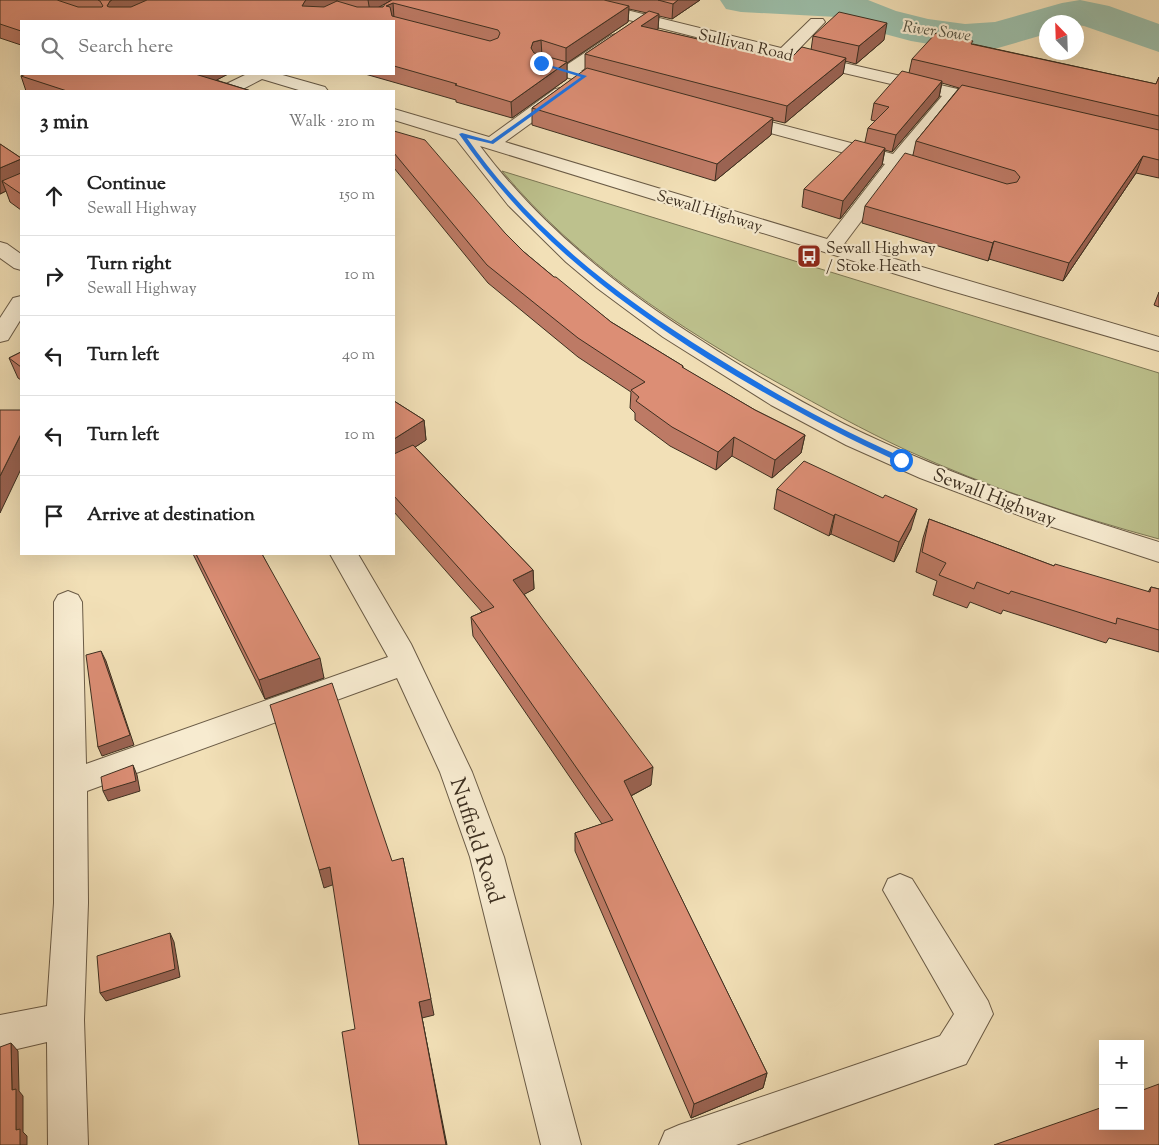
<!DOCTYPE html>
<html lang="en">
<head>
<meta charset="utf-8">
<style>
	body { margin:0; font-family:"Sorts Mill Goudy",serif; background:#f2f2f2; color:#222 }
	.controls { position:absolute; right:15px; bottom:15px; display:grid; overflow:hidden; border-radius:0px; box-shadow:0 5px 20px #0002 }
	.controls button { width:45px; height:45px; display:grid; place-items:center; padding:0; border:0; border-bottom:1px solid #e0e0e0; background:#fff; color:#222; font:25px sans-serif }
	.compass { position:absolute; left:1039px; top:15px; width:45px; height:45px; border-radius:50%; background:#fff; box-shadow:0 5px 20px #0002; rotate:337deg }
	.stop { position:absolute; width:15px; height:15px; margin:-11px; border:4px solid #1a73e8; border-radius:50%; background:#fff }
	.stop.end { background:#1a73e8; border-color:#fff; box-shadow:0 1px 5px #0008 }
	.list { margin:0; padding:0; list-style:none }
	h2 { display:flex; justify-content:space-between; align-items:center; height:65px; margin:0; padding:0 20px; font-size:21px }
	h2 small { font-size:16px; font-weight:400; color:#767676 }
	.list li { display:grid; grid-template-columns:32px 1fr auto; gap:15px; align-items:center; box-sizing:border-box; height:80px; padding:0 20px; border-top:1px solid #e0e0e0 }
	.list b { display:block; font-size:19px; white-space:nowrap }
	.list p { margin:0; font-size:16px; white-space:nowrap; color:#767676 }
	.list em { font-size:16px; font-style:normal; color:#767676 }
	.icon { flex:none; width:28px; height:28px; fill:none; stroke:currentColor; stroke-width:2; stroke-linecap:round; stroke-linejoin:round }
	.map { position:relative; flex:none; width:1159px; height:1145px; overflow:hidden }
	.search { position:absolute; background:#fff; box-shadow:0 5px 20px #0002; left:20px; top:20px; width:375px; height:55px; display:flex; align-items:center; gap:12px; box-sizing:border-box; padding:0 18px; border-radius:0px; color:#767676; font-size:19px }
	.panel { position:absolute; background:#fff; box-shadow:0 5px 20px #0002; left:20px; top:90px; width:375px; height:465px; border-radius:0px }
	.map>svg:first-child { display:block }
	.green { fill:#bdc18d; stroke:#7d7856 }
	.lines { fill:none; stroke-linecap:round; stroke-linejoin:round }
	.river { fill:#9cbea9; fill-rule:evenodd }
	.minor-casing { stroke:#6a5b46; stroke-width:2 }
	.minor { fill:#f7ebd0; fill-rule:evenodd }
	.wall { fill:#bd7a65; stroke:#3d2f20 }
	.shaded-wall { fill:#9a6352; stroke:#3d2f20 }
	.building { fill:#dc8e75; stroke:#3d2f20; fill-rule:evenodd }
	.route { fill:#1a73e8 }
	.labels { text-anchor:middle; stroke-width:4.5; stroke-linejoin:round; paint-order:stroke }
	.far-water-label { font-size:16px; font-style:italic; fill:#555342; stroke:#f7ebd0 }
	.far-street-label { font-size:16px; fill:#3d2f20; stroke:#f7ebd0 }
	.far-poi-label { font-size:16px; fill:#3d2f20; stroke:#f7ebd0; text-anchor:start }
	.street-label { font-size:19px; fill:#3d2f20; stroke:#f7ebd0 }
	.near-street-label { font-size:22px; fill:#3d2f20; stroke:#f7ebd0 }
</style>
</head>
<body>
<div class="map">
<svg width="1159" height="1145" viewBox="0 0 1159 1145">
	<rect width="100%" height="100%" fill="#f2e0b7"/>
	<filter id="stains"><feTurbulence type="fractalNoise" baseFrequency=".004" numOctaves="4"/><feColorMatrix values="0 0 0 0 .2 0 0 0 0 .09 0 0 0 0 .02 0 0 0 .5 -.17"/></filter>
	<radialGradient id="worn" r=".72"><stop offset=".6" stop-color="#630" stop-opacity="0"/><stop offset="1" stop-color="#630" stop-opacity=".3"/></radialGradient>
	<path class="green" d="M502,171L1159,373V539C1074,516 987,487 906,450C863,430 822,407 780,384C677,327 578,262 502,171Z"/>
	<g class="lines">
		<path class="river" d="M720,0H868L896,11L928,19L965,24L995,22L1062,3L1080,0L1109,6L1159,24V52L1084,26L1076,25V22H1046V34L998,48L965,50L911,41L866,29L837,17L741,12L726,9Z"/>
		<g class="minor-casing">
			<g id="minor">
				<path d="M559,0H586L781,48L811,19H823L825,22L796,52L997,98L1000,102L997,106L991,107L957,99L909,159L921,162L923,166L921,170L914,172L901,168L844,244L1159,337V351L938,287L480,146C540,226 618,288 702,341C748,371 795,399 844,424C945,474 1052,509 1159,542V562L1034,521L920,478L846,445L771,405L663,337L597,288L566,262L508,205L456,139L394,120V109L489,137L555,89L561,88L567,89L570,93L567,97L505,142L827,239L885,164L730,122L727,118L730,114L736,113L893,154L942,96L759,53L562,3Z"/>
				<path d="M616,34L622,36L624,39L622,42L581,71L621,82L624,86L621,90L615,91L562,76L560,72L562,68L610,36Z"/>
				<path d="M247,74H279L325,87L328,91H302L262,79L239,91H217L220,87Z"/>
				<path d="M0,242L7,244L21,254V270L14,268L0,258Z"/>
				<path d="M21,296V319L8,340L0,342V318L13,298Z"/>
				<path d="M330,554H358L411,644L472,772L504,857L581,1145H541L470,857L440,772L397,678L87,791L88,903L84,1020L88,1145H48L47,1042L0,1053V1015L47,1006L54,903V602L58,595L68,591L78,595L82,602L86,764L388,657Z"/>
				<path d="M900,874L912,879L988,1001L993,1014L966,1064L736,1145H659L665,1131L679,1125L940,1036L954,1014L883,890L888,879Z"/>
			</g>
		</g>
		<use href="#minor" class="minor"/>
	</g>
	<g class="wall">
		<path d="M0,0H392L378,7H383L392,0H700L672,19L659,16L658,29L657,30L789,60L811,50L813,36L884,40L856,64L845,61L843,74L785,123L772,120L771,135L715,181L532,125V108L585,70V54L647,13L629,9L628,22L567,63V79L512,118L456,102V100L365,74H394V21H21V45L0,38Z"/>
		<path d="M973,44L1156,84L1159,77V178L1136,173L1063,281L989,259L988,261L862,223L865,206L913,155L916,141L959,88L942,83L939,97L892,152L885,150L882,165L840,219L802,207L804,189L865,142L868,128L875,121L871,120L874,103L909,73L912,59Z"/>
		<path d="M26,74H228L216,80L251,91H26L21,76Z"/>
		<path d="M394,131L505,233L524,252L554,277L611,322L683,366V368L755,410L805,435L801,453L772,478L732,456L716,470L670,446L635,420V413L630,408L631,392L578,357L488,283L394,168Z"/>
		<path d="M0,144L21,158V210L10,202L6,191L0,194Z"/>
		<path d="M1159,292V307L1154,305Z"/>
		<path d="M21,352V380L18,378L9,358Z"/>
		<path d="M394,401L424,420L426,440L415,447L533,570L534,589L524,594L651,785L631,796L767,1073L763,1088L691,1118L575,851V833L602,824L473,636L471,617L482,612L394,512Z"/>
		<path d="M777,489L911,529L894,562L831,534L829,536L774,509Z"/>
		<path d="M929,519L1054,566L1148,592L1151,587L1159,589V652L1109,638L1106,643L1003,610L1001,614L970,602L967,608L933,595L937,581L916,572L923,538Z"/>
		<path d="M193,554H262L324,678L265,699Z"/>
	</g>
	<g class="shaded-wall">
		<path d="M112,0H151L111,21L107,6L110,1Z"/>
		<path d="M306,0H337V2L304,21L302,6L305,1Z"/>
		<path d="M368,0H392L370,12Z"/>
		<path d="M678,0H700L672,19L673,4Z"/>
		<path d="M393,3L394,18L388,21L386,6Z"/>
		<path d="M629,6L628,22L567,63V79L512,118L511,102L566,63V48Z"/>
		<path d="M659,14L658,29L640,42L641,26Z"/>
		<path d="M887,23L884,40L856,64L859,46Z"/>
		<path d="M541,40L542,56L533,58L531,48L533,42Z"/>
		<path d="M846,58L843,74L785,123L787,106Z"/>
		<path d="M194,74H228L198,90Z"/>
		<path d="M942,81L939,97L892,152L896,135Z"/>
		<path d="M773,118L771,135L715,181L717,164Z"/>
		<path d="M885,148L882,165L840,219L843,201Z"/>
		<path d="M1143,156L1136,173L1063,281L1069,263Z"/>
		<path d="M21,159V185L2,181L6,191L0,194V168Z"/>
		<path d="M994,241L989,259L988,261L993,243Z"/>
		<path d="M424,420L426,440L394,461V439Z"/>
		<path d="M21,434V469L0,513V476Z"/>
		<path d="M805,435L801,453L772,478L775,460Z"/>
		<path d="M734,437L732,456L716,470L718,452Z"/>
		<path d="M917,509L911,529L894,562L899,542Z"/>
		<path d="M835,514L831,534L829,536L834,516Z"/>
		<path d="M533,570L534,589L514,600L513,580Z"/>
		<path d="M101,651L106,661L134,745L102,756L98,747Z"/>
		<path d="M320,658L324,678L265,699L259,680Z"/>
		<path d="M133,765L137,775L140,791L108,801L103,791Z"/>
		<path d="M653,767L651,785L623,800L624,781Z"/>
		<path d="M403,858L434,1015L422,1018L447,1145H446L419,1002Z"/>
		<path d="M330,867L335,884L324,888L319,870Z"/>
		<path d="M170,933L174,942L180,977L106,1001L100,993Z"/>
		<path d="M11,1043L18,1051L19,1091L23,1096V1132L27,1136V1145H20L16,1130L12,1090Z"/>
		<path d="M767,1073L763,1088L691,1118L694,1104Z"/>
	</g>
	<g class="building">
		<path d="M0,0H57L78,7H102L103,6L100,1L98,0H112L110,1L107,6L109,7H131L147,0H306L305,1L302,6L324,7L337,1L357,7H383L385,4L392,0H604L629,6L566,48L541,40L533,42L531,48L534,53L567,62L511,102L455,85L457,84L394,66V21H21V31L0,24ZM393,3L498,30L500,33L498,38L490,41L392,16L390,7L386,6Z"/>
		<path d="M658,0H678L673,4Z"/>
		<path d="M649,11L659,14L641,26L789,60L802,47L846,58L787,106L585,54Z"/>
		<path d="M839,12L887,23L859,46L813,36Z"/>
		<path d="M936,33L973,41L971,44L1156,84L1159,77V116L912,59Z"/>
		<path d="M587,68L773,118L717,164L532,108Z"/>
		<path d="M902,71L942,81L896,135L868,128L889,107L874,103Z"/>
		<path d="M26,74H195L251,91H67L21,76Z"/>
		<path d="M962,85L1159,130V160L1143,156L1069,263L994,241L993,243L865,206L905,153L1007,184L1017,182L1020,177L1015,171L916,141Z"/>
		<path d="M394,131L425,140L505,233L524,252L554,277H556L611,322L683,366L682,367L755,410L805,435L775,460L734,437L718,452L672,427L636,401L639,397L631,390L645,382L578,338L487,265L394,153Z"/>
		<path d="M855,140L885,148L843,201L804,189Z"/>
		<path d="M0,144L21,158V159L0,168Z"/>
		<path d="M21,173V194L2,181Z"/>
		<path d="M21,352V367L9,358Z"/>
		<path d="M394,401L424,420L394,439Z"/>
		<path d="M0,410H21V434L0,476Z"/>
		<path d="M413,445L533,570L513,580L653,767L624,781L767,1073L694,1104L575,833L613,820L471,617L494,607L394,496V454Z"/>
		<path d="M804,461L883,498L885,495L917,509L899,542L835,514L834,516L777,489Z"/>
		<path d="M929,519L1054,566L1055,564L1150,592L1151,587L1159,589V630L1117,618L1116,624L1011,591L1009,594L977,582L974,589L939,575L946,563L922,552Z"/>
		<path d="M196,554H262L320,658L259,680Z"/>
		<path d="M101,651L130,735L98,747L86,655Z"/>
		<path d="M332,683L392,861L403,858L431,999L419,1002L446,1145H359L342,1032L355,1029L330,867L319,870L270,705Z"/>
		<path d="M133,765L136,781L103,791L101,777Z"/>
		<path d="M170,933L175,969L100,993L97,956Z"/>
		<path d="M11,1043L12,1090L16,1089V1130L20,1129V1145H0V1047Z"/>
		<path d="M1159,1084V1145H994L1103,1107V1126H1140V1091Z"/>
	</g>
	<path class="route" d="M539,62L587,76L493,144L467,138C530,229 617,296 711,354C773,393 837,428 904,458V462H899C833,432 769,397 708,359C608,295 527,233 459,134L462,133L491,141L581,77L539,64Z"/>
	<defs>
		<g id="bus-square" transform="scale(1.25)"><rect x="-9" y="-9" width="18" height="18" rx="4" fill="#8f2418" stroke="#f7ebd0"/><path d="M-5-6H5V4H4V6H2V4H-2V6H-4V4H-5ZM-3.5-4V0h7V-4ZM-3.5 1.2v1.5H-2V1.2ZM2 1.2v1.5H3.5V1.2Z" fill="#fff"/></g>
	</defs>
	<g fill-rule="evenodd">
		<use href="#bus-square" x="809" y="256"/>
	</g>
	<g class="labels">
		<g class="far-water-label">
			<text transform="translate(937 30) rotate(8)" y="6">River Sowe</text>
		</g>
		<g class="far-street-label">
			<text transform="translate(746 44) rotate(13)" y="6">Sullivan Road</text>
			<text transform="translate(710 210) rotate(17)" y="6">Sewall Highway</text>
		</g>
		<g class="far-poi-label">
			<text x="826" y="253">Sewall Highway<tspan x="826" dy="18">/ Stoke Heath</tspan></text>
		</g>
		<g class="street-label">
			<text transform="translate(995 496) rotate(21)" y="7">Sewall Highway</text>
		</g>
		<g class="near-street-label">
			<text transform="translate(478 840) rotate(72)" y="8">Nuffield Road</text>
		</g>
	</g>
	<rect width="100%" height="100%" filter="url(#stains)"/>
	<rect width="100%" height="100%" fill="url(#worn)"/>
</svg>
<div class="controls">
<button>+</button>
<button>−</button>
</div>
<svg class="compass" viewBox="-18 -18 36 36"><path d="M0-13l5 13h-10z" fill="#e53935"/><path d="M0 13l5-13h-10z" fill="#767676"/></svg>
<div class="stop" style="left:901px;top:460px"></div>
<div class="stop end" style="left:541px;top:63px"></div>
<div class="search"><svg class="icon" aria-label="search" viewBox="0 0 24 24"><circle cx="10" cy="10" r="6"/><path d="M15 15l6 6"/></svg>Search here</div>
<section class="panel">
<h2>3 min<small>Walk · 210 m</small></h2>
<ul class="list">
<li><svg class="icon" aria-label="ahead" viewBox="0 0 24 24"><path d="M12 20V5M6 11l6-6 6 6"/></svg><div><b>Continue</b><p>Sewall Highway</p></div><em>150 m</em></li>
<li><svg class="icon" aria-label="right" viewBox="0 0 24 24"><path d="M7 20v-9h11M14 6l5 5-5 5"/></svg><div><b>Turn right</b><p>Sewall Highway</p></div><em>10 m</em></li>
<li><svg class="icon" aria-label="left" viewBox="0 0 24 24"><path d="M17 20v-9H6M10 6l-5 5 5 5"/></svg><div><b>Turn left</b></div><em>40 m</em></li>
<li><svg class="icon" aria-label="left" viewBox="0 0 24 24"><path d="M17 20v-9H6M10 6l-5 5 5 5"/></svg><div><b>Turn left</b></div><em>10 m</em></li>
<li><svg class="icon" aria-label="arrive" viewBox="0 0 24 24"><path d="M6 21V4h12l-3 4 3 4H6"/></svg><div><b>Arrive at destination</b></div></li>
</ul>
</section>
</div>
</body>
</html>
